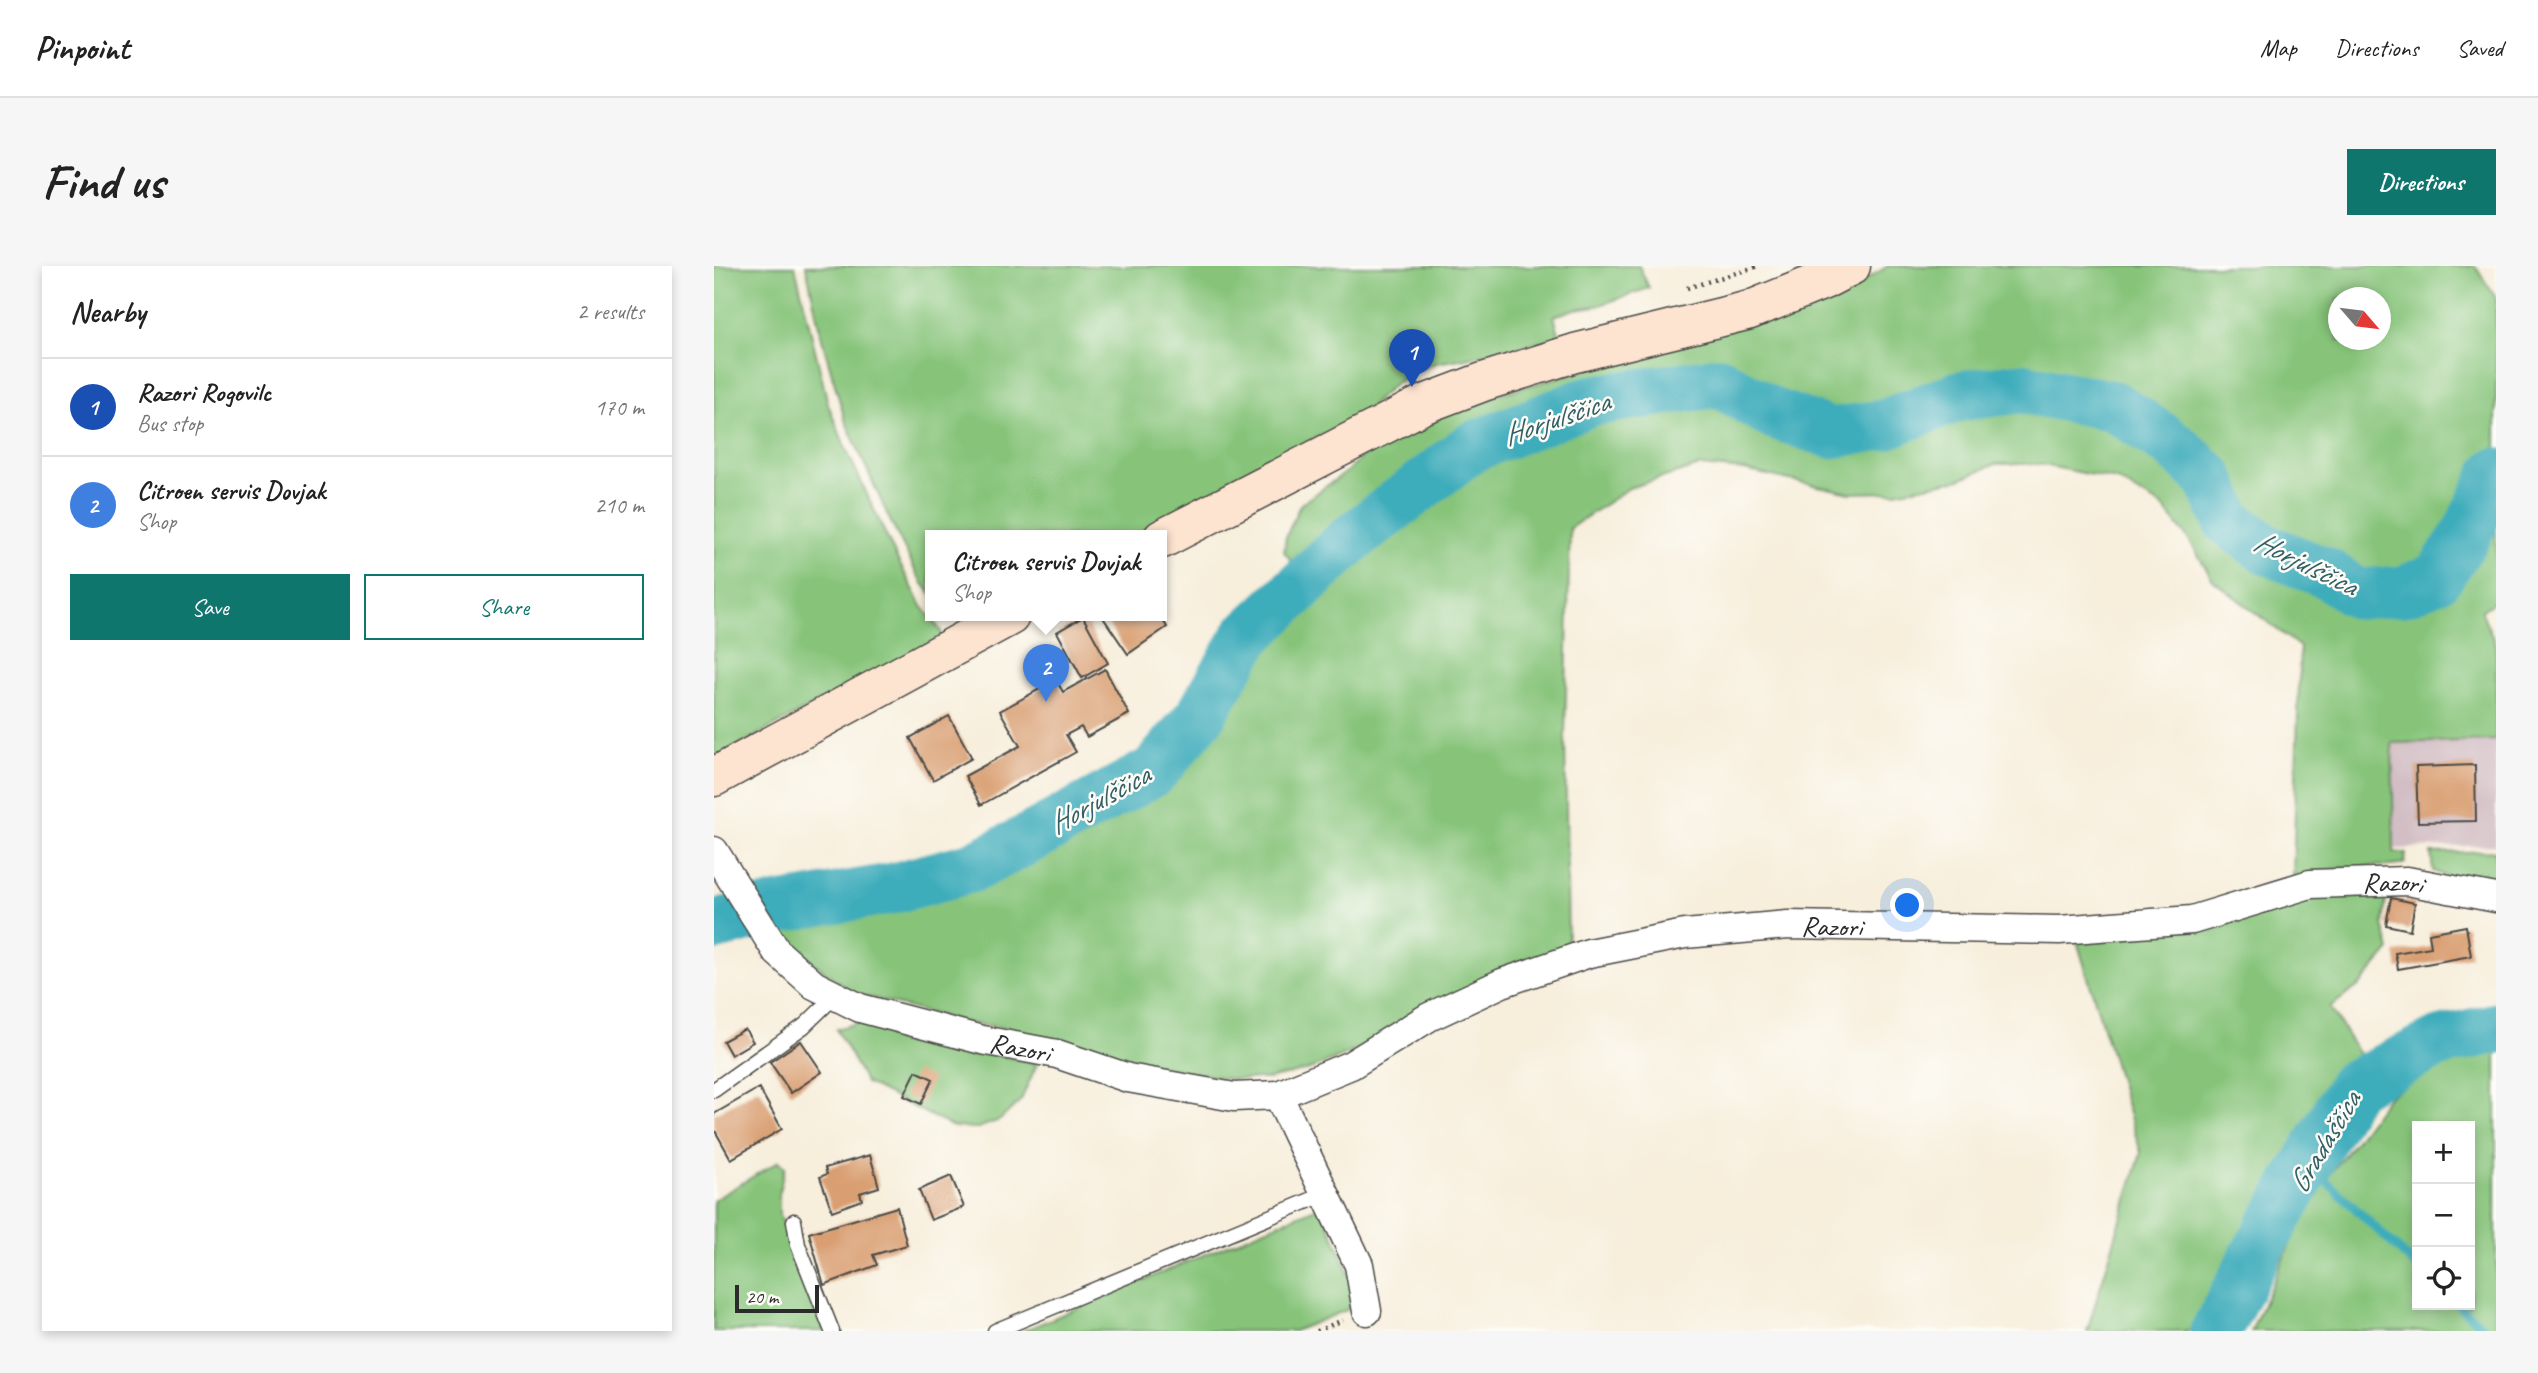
<!DOCTYPE html>
<html lang="en">
<head>
<meta charset="utf-8">
<style>
	body { margin:0; font-family:Caveat,sans-serif; background:#f6f6f6; color:#222 }
	.controls { position:absolute; right:21px; bottom:21px; display:grid; overflow:hidden; border-radius:0px; box-shadow:0 4px 10px #0003 }
	.controls button { width:63px; height:63px; display:grid; place-items:center; padding:0; border:0; border-bottom:2px solid #e0e0e0; background:#fff; color:#222; font:35px sans-serif }
	.compass { position:absolute; left:1614px; top:21px; width:63px; height:63px; border-radius:50%; background:#fff; box-shadow:0 4px 10px #0003; rotate:118deg }
	.scale { position:absolute; left:21px; bottom:18px; width:84px; box-sizing:border-box; padding-left:7px; border:4px solid #2b2b2b; border-top:0; font-size:19px; line-height:24px; white-space:nowrap; color:#2b2b2b; -webkit-text-stroke:5px #fdfcf7; paint-order:stroke }
	.you { position:absolute; left:1194px; top:640px; width:24px; height:24px; margin:-18px; border:5px solid #fff; border-radius:50%; background:#1a73e8; box-shadow:0 0 0 10px #1a73e833 }
	.badge { display:grid; place-items:center; width:46px; height:46px; border-radius:50%; background:#0f766e; color:#fff; font-size:23px; font-weight:700 }
	.pin { position:absolute; translate:-50% -58px; filter:drop-shadow(0 2px 4px #0008) }
	.pin::after { content:''; position:absolute; top:37px; width:24px; height:21px; background:inherit; clip-path:polygon(0 0,100% 0,50% 100%) }
	.popup { position:absolute; left:211px; top:264px; width:242px; height:91px; box-sizing:border-box; display:grid; place-content:center; border-radius:0px; background:#fff; filter:drop-shadow(0 2px 5px #0005); font-size:23px; white-space:nowrap; color:#767676 }
	.popup b { font-size:26px; color:#222 }
	.popup::after { content:''; position:absolute; left:50%; top:100%; margin-left:-14px; border:14px solid transparent; border-top-color:#fff }
	.list { margin:0; padding:0; list-style:none }
	h2 { display:flex; justify-content:space-between; align-items:center; height:91px; margin:0; padding:0 28px; font-size:30px }
	h2 small { font-size:23px; font-weight:400; color:#767676 }
	.list li { display:grid; grid-template-columns:46px 1fr auto; gap:21px; align-items:center; box-sizing:border-box; height:98px; padding:0 28px; border-top:2px solid #e0e0e0 }
	.list b { display:block; font-size:26px; white-space:nowrap }
	.list p { margin:0; font-size:23px; white-space:nowrap; color:#767676 }
	.list em { font-size:23px; font-style:normal; color:#767676 }
	.actions { display:flex; gap:14px; padding:21px 28px }
	.actions a { flex:1; padding:16px 0; border:2px solid #0f766e; border-radius:0px; text-align:center; font-size:24px; color:#0f766e }
	.actions .main { background:#0f766e; color:#fff }
	.icon { flex:none; width:38px; height:38px; fill:none; stroke:currentColor; stroke-width:2; stroke-linecap:round; stroke-linejoin:round }
	.map { position:relative; flex:none; width:1782px; height:1065px; overflow:hidden; border-radius:0px }
	header { display:flex; align-items:center; gap:42px; box-sizing:border-box; height:98px; padding:0 35px; background:#fff; border-bottom:2px solid #e0e0e0 }
	header strong { font-size:33px }
	nav { display:flex; gap:38px; margin-inline-start:auto; font-size:24px }
	.intro { display:flex; align-items:center; justify-content:space-between; box-sizing:border-box; height:168px; padding:0 42px }
	h1 { margin:0; font-size:49px }
	.button { padding:18px 32px; border-radius:0px; background:#0f766e; color:#fff; font-size:24px; font-weight:700 }
	main { display:flex; gap:42px; padding:0 42px }
	aside { flex:1; background:#fff; border-radius:0px; box-shadow:0 4px 10px #0003 }
	.map>svg:first-child { display:block }
	.industrial { fill:#d2bec4 }
	.green { fill:#87c47a; stroke:#597852; stroke-width:2; fill-rule:evenodd }
	.lines { fill:none; stroke-linecap:round; stroke-linejoin:round }
	.stream { stroke:#3dacbb; stroke-width:9 }
	.river { stroke:#3dacbb; stroke-width:51 }
	.building { fill:#d99f72 }
	.lane-casing { stroke:#4a4845; stroke-width:17 }
	.street-casing { stroke:#4a4845; stroke-width:31 }
	.secondary-casing { stroke:#4a4845; stroke-width:41 }
	.path { stroke:#4a4845; stroke-width:4.5; stroke-dasharray:2 5; stroke-linecap:butt }
	.lane { stroke:#fff; stroke-width:14 }
	.street { stroke:#fff; stroke-width:28 }
	.secondary { stroke:#fde4d1; stroke-width:38 }
	.labels { text-anchor:middle; stroke-width:5; stroke-linejoin:round; paint-order:stroke }
	.street-label { font-size:28px; fill:#2b2b2b; stroke:#fdfcf7 }
	.water-label { font-size:30px; font-style:italic; fill:#325f65; stroke:#fdfcf7 }
</style>
</head>
<body>
<header>
<strong>Pinpoint</strong>
<nav><a>Map</a><a>Directions</a><a>Saved</a></nav>
</header>
<div class="intro"><h1>Find us</h1><a class="button">Directions</a></div>
<main>
<aside>
<h2>Nearby<small>2 results</small></h2>
<ul class="list">
<li><span class="badge" style="background:#1a4fb4">1</span><div><b>Razori Rogovilc</b><p>Bus stop</p></div><em>170 m</em></li>
<li><span class="badge" style="background:#3f7fe0">2</span><div><b>Citroen servis Dovjak</b><p>Shop</p></div><em>210 m</em></li>
</ul>
<div class="actions"><a class="main">Save</a><a>Share</a></div>
</aside>
<div class="map">
<svg width="1782" height="1065" viewBox="0 0 1782 1065">
	<rect width="100%" height="100%" fill="#fdfcf7"/>
	<filter id="ink" filterUnits="userSpaceOnUse"><feTurbulence type="fractalNoise" baseFrequency=".0143" numOctaves="2"/><feDisplacementMap in="SourceGraphic" scale="14" xChannelSelector="R" yChannelSelector="G"/><feConvolveMatrix kernelMatrix="1 2 1 2 8 2 1 2 1" color-interpolation-filters="sRGB"/></filter>
	<filter id="wash" filterUnits="userSpaceOnUse"><feTurbulence type="fractalNoise" baseFrequency=".00686" numOctaves="4" result="noise"/><feDisplacementMap in="SourceGraphic" scale="28" xChannelSelector="R" yChannelSelector="G"/><feGaussianBlur stdDeviation="1.57" result="paint"/><feColorMatrix in="noise" values="0 0 0 0 0 0 0 0 0 0 0 0 0 0 0 0 0 1.4 0 .05"/><feComposite in="paint" operator="in"/></filter>
	<g filter="url(#wash)">
		<rect width="100%" height="100%" fill="#f7eedb"/>
		<path class="industrial" d="M1782,473V579L1678,583L1674,477Z"/>
		<g class="green">
			<path d="M0,0H81L114,138L132,183L182,291L208,340L227,365V372L0,492Z"/>
			<path d="M92,0H925L935,22L883,40L861,43L840,50L846,71L782,87L722,97L698,107L679,119L652,145L420,270H216V327L205,312L174,250L131,154L107,70Z"/>
			<path d="M1174,0H1761L1782,32V335L1767,345L1782,378V474L1678,477L1680,587H1692L1691,597C1680,602 1670,599 1658,600C1632,601 1604,605 1579,611L1586,381L1499,314L1476,275L1449,241L1403,214L1324,198H1282L1243,214L1181,226L1136,227L1030,204L986,200L915,222L856,262L851,469L854,681L634,788L594,804L554,813H517L399,792L295,762L254,757L139,727L95,693L55,657L38,633L114,620L172,614L231,597L282,578L415,503L456,469L484,411L499,385L525,353L585,303L570,286L572,271L586,239L635,204L659,179L714,148L1063,50L1134,25ZM1624,32H1666V74H1624Z"/>
			<path d="M1782,585V617C1761,618 1738,614 1719,605L1717,587Z"/>
			<path d="M1673,625L1669,659L1676,684L1646,719L1616,741L1646,790L1624,803L1482,1065H1373L1427,887L1360,665L1564,631Z"/>
			<path d="M147,756L323,798L307,834L286,854L264,862L239,861L152,817L122,763Z"/>
			<path d="M1782,787V1065H1537L1594,938L1673,832L1726,796ZM1703,860H1756V1039H1703Z"/>
			<path d="M65,895L71,901L65,925V946L110,1065H0V934Z"/>
			<path d="M606,940L626,984L643,1032L633,1044L580,1065H309Z"/>
		</g>
		<g class="lines">
			<g class="stream">
				<path d="M1593,897L1703,1001"/>
				<path d="M1744,1039L1773,1065"/>
			</g>
			<g class="river">
				<path d="M0,660L60,643L176,623L259,601L320,570L440,505L486,450L533,370L636,274L758,181L876,135L1005,116L1057,147L1117,167L1169,159L1245,130L1307,122L1400,140L1459,179L1495,211L1515,256L1552,283L1614,308L1644,328L1690,325L1724,311L1751,271L1782,207"/>
				<path d="M1502,1065L1543,986L1639,819L1725,776L1782,762"/>
			</g>
		</g>
		<g id="blocks">
			<g class="building">
				<path d="M388,350H446L453,361L414,388Z"/>
				<path d="M369,351L394,397L368,412L343,366Z"/>
				<path d="M391,403L415,448L373,471L367,461L352,469L362,486L267,539L251,510L306,480L286,445L342,414L349,426Z"/>
				<path d="M235,450L258,492L219,514L196,472Z"/>
				<path d="M1761,499L1762,555L1704,556L1702,501Z"/>
				<path d="M1677,632L1701,637L1696,664L1672,659Z"/>
				<path d="M1752,660L1757,690L1684,703L1681,687L1717,681L1715,667Z"/>
				<path d="M31,763L39,776L17,789L9,775Z"/>
				<path d="M87,775L108,806L77,827L56,796Z"/>
				<path d="M202,805L219,813L207,838L190,830Z"/>
				<path d="M45,822L68,863L17,893L0,863V848Z"/>
				<path d="M156,889L165,921L146,927L148,934L118,945L106,911L113,908L111,902Z"/>
				<path d="M237,910L250,941L217,954L205,924Z"/>
				<path d="M183,941L193,979L159,989L163,999L110,1019L95,967Z"/>
			</g>
		</g>
	</g>
	<g filter="url(#ink)">
		<use href="#blocks" fill-opacity="0" stroke="#4a4845" stroke-width="2"/>
		<g class="lines">
			<g class="lane-casing">
				<g id="lane">
					<path d="M0,824L90,760L121,730"/>
					<path d="M80,955L84,979L118,1065"/>
					<path d="M281,1065L611,928"/>
				</g>
			</g>
			<g class="street-casing">
				<g id="street">
					<path id="s1" d="M0,585L63,686L100,719L146,742L268,774L343,788L414,812L520,831L564,829L645,999L653,1045"/>
					<path id="s2" d="M564,829L637,799L715,751L788,717L875,687L971,668L1074,659L1345,664L1478,654L1596,618L1693,615L1782,632"/>
				</g>
			</g>
			<g class="secondary-casing">
				<g id="secondary">
					<path d="M448,273L708,139L769,116L861,87L1036,44L1110,14L1137,0"/>
					<path d="M0,511L296,350"/>
				</g>
			</g>
			<g class="path">
				<path d="M973,22L1045,0"/>
				<path d="M603,1065L629,1054"/>
			</g>
			<use href="#lane" class="lane"/>
			<use href="#street" class="street"/>
			<use href="#secondary" class="secondary"/>
		</g>
	</g>
	<g class="labels">
		<g class="street-label">
			<text dy="10" stroke="none"><textPath href="#s2" startOffset="1155">Razori</textPath></text>
			<text dy="10" stroke="none"><textPath href="#s2" startOffset="588">Razori</textPath></text>
			<text dy="10" stroke="none"><textPath href="#s1" startOffset="385">Razori</textPath></text>
		</g>
		<g class="water-label">
			<text transform="translate(842 152) rotate(-19)" y="10">Horjulščica</text>
			<text transform="translate(1592 297) rotate(26)" y="10">Horjulščica</text>
			<text transform="translate(385 533) rotate(-29)" y="10">Horjulščica</text>
			<text transform="translate(1610 876) rotate(-59)" y="10">Gradaščica</text>
		</g>
	</g>
</svg>
<div class="controls">
<button>+</button>
<button>−</button>
<button><svg class="icon" aria-label="locate" viewBox="0 0 24 24"><circle cx="12" cy="12" r="6"/><path d="M12 2v4M12 18v4M2 12h4M18 12h4"/></svg></button>
</div>
<svg class="compass" viewBox="-18 -18 36 36"><path d="M0-13l5 13h-10z" fill="#e53935"/><path d="M0 13l5-13h-10z" fill="#767676"/></svg>
<div class="scale">20 m</div>
<div class="you"></div>
<div class="pin badge" style="left:698px;top:121px;background:#1a4fb4">1</div>
<div class="pin badge" style="left:332px;top:436px;background:#3f7fe0">2</div>
<div class="popup"><b>Citroen servis Dovjak</b>Shop</div>
</div>
</main>
</body>
</html>
